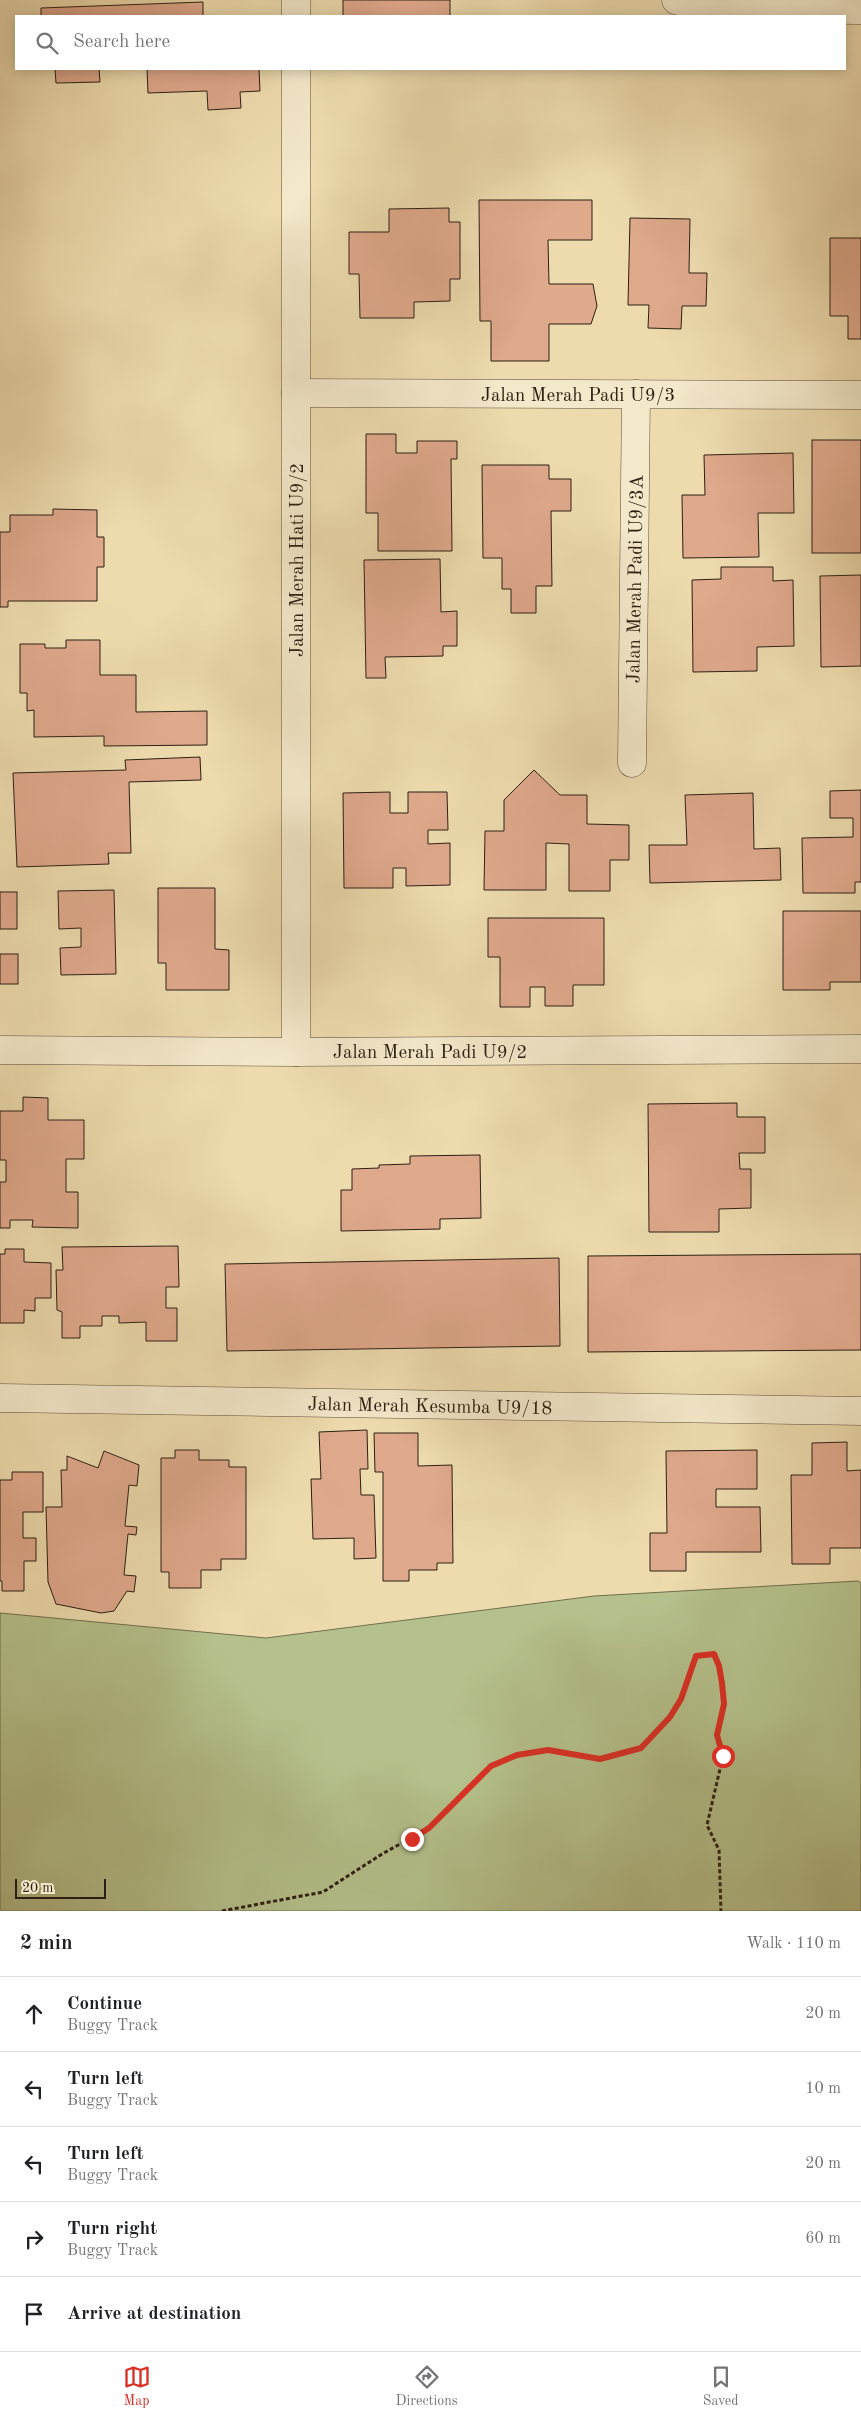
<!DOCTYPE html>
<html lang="en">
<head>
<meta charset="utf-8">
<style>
	body { margin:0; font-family:"Old Standard TT",serif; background:#f6f6f6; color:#202124 }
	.scale { position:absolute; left:15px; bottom:12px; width:91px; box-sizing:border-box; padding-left:5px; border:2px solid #2d2012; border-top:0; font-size:14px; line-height:18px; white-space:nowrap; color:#2d2012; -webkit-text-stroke:4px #f3e8ca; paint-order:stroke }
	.stop { position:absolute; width:15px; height:15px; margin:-11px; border:4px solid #d93025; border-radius:50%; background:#fff }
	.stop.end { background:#d93025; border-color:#fff; box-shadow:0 1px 5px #0008 }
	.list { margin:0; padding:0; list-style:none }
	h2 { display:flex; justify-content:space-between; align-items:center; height:65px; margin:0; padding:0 20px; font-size:21px }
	h2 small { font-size:16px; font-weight:400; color:#757577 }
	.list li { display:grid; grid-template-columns:32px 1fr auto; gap:15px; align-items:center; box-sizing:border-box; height:75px; padding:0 20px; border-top:1px solid #e0e0e0 }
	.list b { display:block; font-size:19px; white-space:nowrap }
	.list p { margin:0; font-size:16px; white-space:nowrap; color:#757577 }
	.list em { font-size:16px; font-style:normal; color:#757577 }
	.icon { flex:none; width:28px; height:28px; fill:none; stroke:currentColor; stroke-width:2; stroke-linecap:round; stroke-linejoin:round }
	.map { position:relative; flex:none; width:861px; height:1911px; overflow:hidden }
	.search { position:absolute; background:#fff; box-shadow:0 2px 12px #0003; left:15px; right:15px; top:15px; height:55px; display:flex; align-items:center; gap:12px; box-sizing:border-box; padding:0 18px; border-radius:0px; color:#757577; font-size:19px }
	.sheet { height:440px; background:#fff }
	nav { display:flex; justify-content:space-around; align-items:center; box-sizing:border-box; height:70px; border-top:1px solid #e0e0e0; background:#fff; font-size:14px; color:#757577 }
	nav a { display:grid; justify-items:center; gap:2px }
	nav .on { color:#d93025 }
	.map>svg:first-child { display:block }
	.green { fill:#b5c18c; stroke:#71704f }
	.building { fill:#dfa98c; stroke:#2d2012 }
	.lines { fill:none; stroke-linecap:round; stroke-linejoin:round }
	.street-casing { stroke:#5d4f39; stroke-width:29 }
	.path { stroke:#2d2012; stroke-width:3; stroke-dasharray:4 2.5; stroke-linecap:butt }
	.street { stroke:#f3e8ca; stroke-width:28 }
	.route { stroke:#d93025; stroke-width:6 }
	.labels { text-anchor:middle; stroke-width:4; stroke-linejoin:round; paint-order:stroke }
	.street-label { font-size:19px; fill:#2d2012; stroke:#f3e8ca }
</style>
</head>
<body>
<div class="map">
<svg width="861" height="1911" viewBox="0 0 861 1911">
	<rect width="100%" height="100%" fill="#eddbae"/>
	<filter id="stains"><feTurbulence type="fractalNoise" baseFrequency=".004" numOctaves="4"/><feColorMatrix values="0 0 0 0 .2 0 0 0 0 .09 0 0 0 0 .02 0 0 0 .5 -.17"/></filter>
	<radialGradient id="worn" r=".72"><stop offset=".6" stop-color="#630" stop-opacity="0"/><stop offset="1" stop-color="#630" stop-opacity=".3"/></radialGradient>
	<path class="green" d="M858,1581L861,1583V1911H0V1613L266,1638L594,1596Z"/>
	<g class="building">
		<rect x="343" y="0" width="107" height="16"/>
		<path d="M203,2V16H41V8Z"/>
		<path d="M55,69H99L100,82L56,83Z"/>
		<path d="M147,69H259L260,91L240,92L241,108L208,110L207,91L148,93Z"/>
		<path d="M479,200H592V240H548L549,284H593L597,306L591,324H549V361H491V321H480Z"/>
		<path d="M449,208V222H460V279H450V301L414,302V318H360L359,274H349V232H389V209Z"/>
		<path d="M630,218L690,219L689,273H707L706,306H682L681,329L648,328L649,305H628Z"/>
		<path d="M830,238H861V339H848V316H830Z"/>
		<path d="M366,434H396V453H417V441H457V459H451L452,551H378V513H366Z"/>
		<rect x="812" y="440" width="49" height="113"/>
		<path d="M793,453L794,513H758L759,557L683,558L682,495H705L704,455Z"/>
		<path d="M482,465H549V479H571V511H551L552,586H536V613H511V589H502V558H483Z"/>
		<path d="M53,509L97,510V537H104V567H97V601H8V607H0V532H10V515H53Z"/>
		<path d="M440,559L441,612L457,611V646H443V656L385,657L386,678H366L364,560Z"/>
		<path d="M721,567H773V581L793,580L794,646L757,647V671L693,672L692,580L721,579Z"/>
		<path d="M861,575V666L821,667L820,576Z"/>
		<path d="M66,640H100V675H136V712L207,711V745L104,746V736L34,737V710L27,711V693H20V644H45V648H66Z"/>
		<path d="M200,757L201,780L129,782L131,853H108L109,864L17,867L13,773L126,770L125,760Z"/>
		<path d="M534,770L560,795H587V824L629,825V860H610V891H569V844L546,843V890H484L485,831H504V800Z"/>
		<path d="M861,790V882H855V893H803L802,838L853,837V818H830V791Z"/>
		<path d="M390,792V813H408V792H447L448,830H428V844L450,843V885L406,886V868H393V888H344L343,793Z"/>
		<path d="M753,793L754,849L780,848L781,880L650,883L649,845H687L685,795Z"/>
		<path d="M158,888H215V949L229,950V990H166V963H158Z"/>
		<path d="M114,890L116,974L61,975L60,948L81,947V928L59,929L58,891Z"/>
		<rect x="0" y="892" width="17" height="37"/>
		<path d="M783,911H861V982H830V990H783Z"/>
		<path d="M488,918H604V985H573V1006H545V987H530V1007H500V957H488Z"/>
		<rect x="0" y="954" width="18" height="30"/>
		<path d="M23,1097L48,1098V1120H84V1159H66V1192H78V1228L32,1227L33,1220H10V1228H0V1182H6V1160H0V1111H23Z"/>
		<path d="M737,1103V1117H765V1153H739L740,1169H751V1208L719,1209V1232H649L648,1104Z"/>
		<path d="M480,1155L481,1218L440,1219V1229L341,1231V1190H352V1169L379,1168V1165L410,1164V1156Z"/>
		<path d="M178,1246L179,1287H166V1308H177V1341H146V1322L119,1323V1316H102V1326H80V1338H62V1312L57,1310L56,1270H63L62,1247Z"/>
		<path d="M5,1249H24V1262L51,1263V1298H35V1311L24,1310V1323H0V1254H5Z"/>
		<path d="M861,1254V1350L588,1352V1256Z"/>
		<path d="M559,1258L560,1346L227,1351L225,1264Z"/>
		<path d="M367,1430L368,1469H360L361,1495H374L376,1558L354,1559V1538L313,1539L311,1479H321L319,1432Z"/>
		<path d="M374,1433H418V1466L452,1465L453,1563H437V1570H409V1581H383V1472H375Z"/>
		<path d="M847,1442V1471L861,1470V1548H830V1564H792L791,1475H812V1443Z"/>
		<path d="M175,1450H199V1460H229V1467H246V1559H221V1570H201V1588H169V1572H161V1458H175Z"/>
		<path d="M757,1450V1489H716V1507H760L761,1552H686V1571H650V1533H667L666,1451Z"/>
		<path d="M104,1451L139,1465L137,1486L129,1485L125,1526L137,1527L136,1535L128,1534L124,1575L136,1576L134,1592L127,1591L114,1611L101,1613L56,1604L48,1582L46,1507H62L61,1470H67V1456L98,1468Z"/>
		<path d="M12,1472H43V1512H23V1538H36V1561H24V1591H2V1581H0V1480H12Z"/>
	</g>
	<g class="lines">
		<g class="street-casing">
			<g id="street">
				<path d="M676,0L707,9L861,10"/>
				<path d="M296,16V0"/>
				<path d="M296,69V1052"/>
				<path d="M296,393L861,395"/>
				<path d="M632,763L636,394"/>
				<path d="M0,1050L296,1052L861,1049"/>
				<path d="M0,1398L861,1411"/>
			</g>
		</g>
		<path class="path" d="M222,1911L323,1892L382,1854L429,1828L491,1765L517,1755L548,1750L600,1759L641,1748L670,1717L681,1699L696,1656L713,1654L719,1666L722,1683L724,1704L717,1735L723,1756L707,1825L719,1850L721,1911"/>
		<use href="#street" class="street"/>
	</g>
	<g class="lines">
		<path class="route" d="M412,1839L429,1828L491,1766L517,1755L548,1750L600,1759L641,1748L670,1717L681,1699L696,1656L714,1654L719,1666L722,1683L724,1704L717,1735L723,1756"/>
	</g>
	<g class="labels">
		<g class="street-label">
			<text x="578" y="401">Jalan Merah Padi U9/3</text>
			<text transform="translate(296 560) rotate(-90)" y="7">Jalan Merah Hati U9/2</text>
			<text transform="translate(634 579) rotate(-89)" y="7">Jalan Merah Padi U9/3A</text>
			<text x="430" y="1058">Jalan Merah Padi U9/2</text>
			<text transform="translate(430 1405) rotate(1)" y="7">Jalan Merah Kesumba U9/18</text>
		</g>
	</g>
	<rect width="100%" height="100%" filter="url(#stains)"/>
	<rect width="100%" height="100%" fill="url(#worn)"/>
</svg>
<div class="scale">20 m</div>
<div class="stop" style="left:723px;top:1756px"></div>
<div class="stop end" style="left:412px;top:1839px"></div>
<div class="search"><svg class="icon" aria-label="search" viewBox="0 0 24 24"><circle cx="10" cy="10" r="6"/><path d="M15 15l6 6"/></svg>Search here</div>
</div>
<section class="sheet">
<h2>2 min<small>Walk · 110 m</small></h2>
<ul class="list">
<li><svg class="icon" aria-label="ahead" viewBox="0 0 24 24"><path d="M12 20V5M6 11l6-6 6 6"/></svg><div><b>Continue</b><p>Buggy Track</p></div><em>20 m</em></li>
<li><svg class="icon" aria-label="left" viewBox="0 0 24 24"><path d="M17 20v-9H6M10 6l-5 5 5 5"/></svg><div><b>Turn left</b><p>Buggy Track</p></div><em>10 m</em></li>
<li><svg class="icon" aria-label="left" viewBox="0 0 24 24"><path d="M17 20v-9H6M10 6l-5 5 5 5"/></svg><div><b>Turn left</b><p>Buggy Track</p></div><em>20 m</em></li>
<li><svg class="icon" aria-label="right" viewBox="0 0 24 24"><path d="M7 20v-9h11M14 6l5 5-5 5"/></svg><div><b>Turn right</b><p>Buggy Track</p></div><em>60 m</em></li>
<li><svg class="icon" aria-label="arrive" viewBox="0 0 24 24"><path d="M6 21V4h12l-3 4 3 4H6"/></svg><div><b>Arrive at destination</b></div></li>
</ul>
</section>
<nav>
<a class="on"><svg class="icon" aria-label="map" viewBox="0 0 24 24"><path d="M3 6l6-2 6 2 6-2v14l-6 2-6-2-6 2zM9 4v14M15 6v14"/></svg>Map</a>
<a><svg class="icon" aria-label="directions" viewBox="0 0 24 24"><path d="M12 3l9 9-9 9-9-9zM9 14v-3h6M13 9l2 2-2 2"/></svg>Directions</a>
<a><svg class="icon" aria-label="saved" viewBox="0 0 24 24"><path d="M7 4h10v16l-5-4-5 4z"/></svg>Saved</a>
</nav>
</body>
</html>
